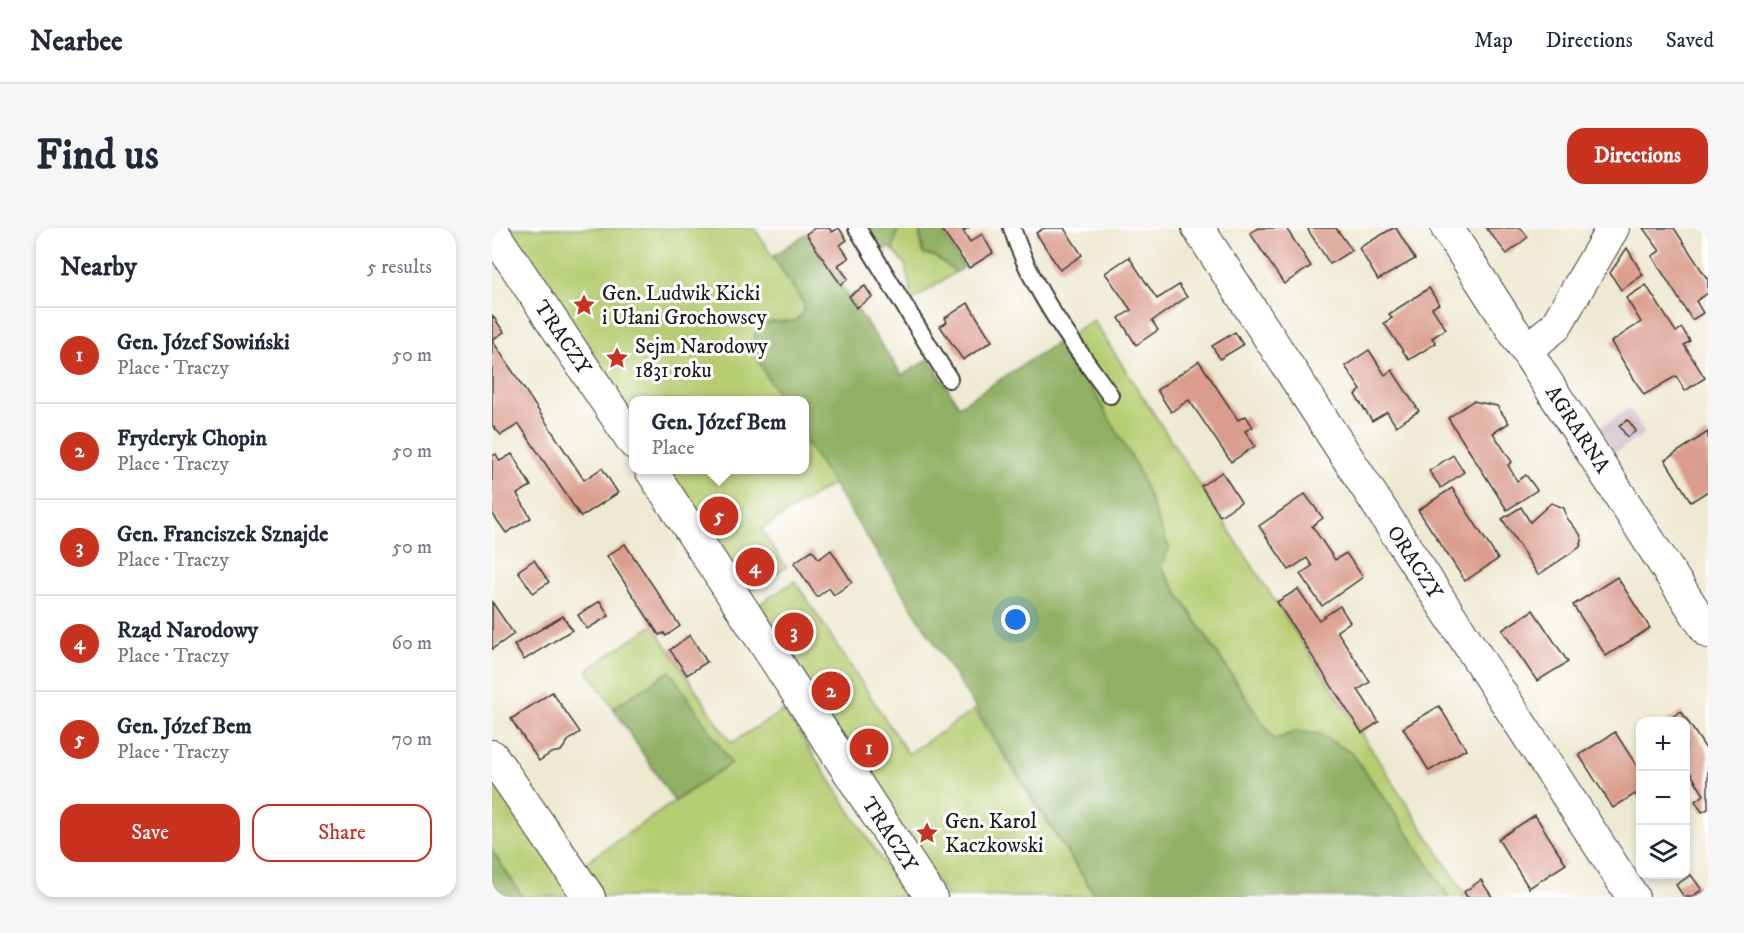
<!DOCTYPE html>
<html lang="en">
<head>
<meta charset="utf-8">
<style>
	body { margin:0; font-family:"IM FELL DW Pica",serif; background:#f6f6f7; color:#1f2937 }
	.controls { position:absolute; right:18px; bottom:18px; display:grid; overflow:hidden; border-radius:12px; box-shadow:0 3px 9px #0003 }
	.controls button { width:54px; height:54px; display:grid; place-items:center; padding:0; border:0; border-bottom:2px solid #e0e1e3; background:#fff; color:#1f2937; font:30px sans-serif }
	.you { position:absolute; left:524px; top:392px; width:21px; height:21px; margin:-15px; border:4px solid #fff; border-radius:50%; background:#1a73e8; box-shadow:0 0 0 9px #1a73e833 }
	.badge { display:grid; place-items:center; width:39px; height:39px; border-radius:50%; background:#c8321e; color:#fff; font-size:20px; font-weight:700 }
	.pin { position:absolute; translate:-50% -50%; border:3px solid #fff; box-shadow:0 2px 6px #0006 }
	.popup { position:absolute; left:137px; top:168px; width:180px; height:78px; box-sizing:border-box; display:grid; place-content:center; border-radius:12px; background:#fff; filter:drop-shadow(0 2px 4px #0005); font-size:20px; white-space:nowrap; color:#747a83 }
	.popup b { font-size:22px; color:#1f2937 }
	.popup::after { content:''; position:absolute; left:50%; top:100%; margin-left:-12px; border:12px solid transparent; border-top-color:#fff }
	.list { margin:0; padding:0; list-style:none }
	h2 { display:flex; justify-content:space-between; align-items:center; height:78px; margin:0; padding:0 24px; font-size:26px }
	h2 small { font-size:20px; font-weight:400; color:#747a83 }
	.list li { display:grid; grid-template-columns:39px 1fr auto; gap:18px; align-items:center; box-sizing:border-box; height:96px; padding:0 24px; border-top:2px solid #e0e1e3 }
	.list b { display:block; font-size:22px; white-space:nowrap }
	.list p { margin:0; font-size:20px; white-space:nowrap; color:#747a83 }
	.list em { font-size:20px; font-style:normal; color:#747a83 }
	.actions { display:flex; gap:12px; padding:18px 24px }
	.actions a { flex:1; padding:14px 0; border:2px solid #c8321e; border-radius:18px; text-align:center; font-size:21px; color:#c8321e }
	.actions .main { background:#c8321e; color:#fff }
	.icon { flex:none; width:33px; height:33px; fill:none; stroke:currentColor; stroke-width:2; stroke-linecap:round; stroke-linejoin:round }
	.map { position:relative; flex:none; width:1216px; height:669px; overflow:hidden; border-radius:18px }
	header { display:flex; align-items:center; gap:36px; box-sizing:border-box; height:84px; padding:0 30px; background:#fff; border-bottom:2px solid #e0e1e3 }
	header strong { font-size:28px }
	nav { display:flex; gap:33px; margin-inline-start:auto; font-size:21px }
	.intro { display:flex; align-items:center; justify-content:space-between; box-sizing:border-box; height:144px; padding:0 36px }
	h1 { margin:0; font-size:42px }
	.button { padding:15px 27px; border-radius:18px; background:#c8321e; color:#fff; font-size:21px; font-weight:700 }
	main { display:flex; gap:36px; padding:0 36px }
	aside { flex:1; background:#fff; border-radius:18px; box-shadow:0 3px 9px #0003 }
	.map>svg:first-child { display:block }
	.industrial { fill:#d1bdcb }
	.green { fill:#b6cd72; stroke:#697447; stroke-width:1.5 }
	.forest { fill:#90b064; stroke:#566640; stroke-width:1.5 }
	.building { fill:#da9d8d }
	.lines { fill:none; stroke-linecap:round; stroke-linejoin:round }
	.lane-casing { stroke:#3c3b37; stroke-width:20 }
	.street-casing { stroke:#3c3b37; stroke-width:34 }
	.lane { stroke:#fff; stroke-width:16 }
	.street { stroke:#fff; stroke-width:32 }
	.labels { text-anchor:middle; stroke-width:6; stroke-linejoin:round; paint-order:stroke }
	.poi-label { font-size:21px; fill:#1c1c1c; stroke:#fff; text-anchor:start }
	.street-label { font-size:21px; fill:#1c1c1c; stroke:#fff }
</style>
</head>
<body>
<header>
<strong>Nearbee</strong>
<nav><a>Map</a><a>Directions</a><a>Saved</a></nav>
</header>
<div class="intro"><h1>Find us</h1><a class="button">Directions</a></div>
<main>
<aside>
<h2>Nearby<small>5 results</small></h2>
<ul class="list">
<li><span class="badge">1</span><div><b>Gen. Józef Sowiński</b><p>Place · Traczy</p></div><em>50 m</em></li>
<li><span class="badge">2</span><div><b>Fryderyk Chopin</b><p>Place · Traczy</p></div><em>50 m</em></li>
<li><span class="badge">3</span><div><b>Gen. Franciszek Sznajde</b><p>Place · Traczy</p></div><em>50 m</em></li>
<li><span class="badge">4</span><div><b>Rząd Narodowy</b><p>Place · Traczy</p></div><em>60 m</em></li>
<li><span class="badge">5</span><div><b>Gen. Józef Bem</b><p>Place · Traczy</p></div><em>70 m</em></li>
</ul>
<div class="actions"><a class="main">Save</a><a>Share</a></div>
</aside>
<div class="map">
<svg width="1216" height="669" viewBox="0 0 1216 669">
	<rect width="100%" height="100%" fill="#fff"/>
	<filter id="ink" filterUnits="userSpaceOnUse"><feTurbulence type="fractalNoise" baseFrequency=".0167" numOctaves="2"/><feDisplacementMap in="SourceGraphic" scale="12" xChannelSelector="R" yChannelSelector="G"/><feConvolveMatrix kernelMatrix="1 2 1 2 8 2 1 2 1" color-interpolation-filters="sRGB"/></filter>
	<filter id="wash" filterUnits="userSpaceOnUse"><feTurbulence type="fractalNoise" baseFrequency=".008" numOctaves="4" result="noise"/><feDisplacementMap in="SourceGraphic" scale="24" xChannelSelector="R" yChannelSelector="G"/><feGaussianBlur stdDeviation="1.35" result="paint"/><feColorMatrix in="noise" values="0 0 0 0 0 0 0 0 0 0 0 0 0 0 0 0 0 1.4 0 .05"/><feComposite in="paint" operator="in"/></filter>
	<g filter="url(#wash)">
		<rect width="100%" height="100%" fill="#eee9d1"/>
		<path class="industrial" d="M1137,180L1153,205L1123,225L1107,200Z"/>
		<g class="green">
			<path d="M17,0H262L313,78L311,85L303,93L279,94L283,163L289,172H142L141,191Z"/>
			<path d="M406,0H427L430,24L442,28L464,44L421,72L413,36L401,22Z"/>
			<path d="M601,92L975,669H957L898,578L860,525L805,503L782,512L669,339L677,320L645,239L588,140L566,114Z"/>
			<path d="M313,212L342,255L269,301L294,339L255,365L175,242H312Z"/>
			<path d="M303,353L416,526L482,482L604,669H455L263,379Z"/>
			<path d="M161,397L239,515L292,482L414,669H107L87,639L239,535L178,443L121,480L95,442Z"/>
			<path d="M0,536L92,669H31L0,623Z"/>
		</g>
		<g class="forest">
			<path d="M373,0H406L401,22L397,20L387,23Z"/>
			<path d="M427,0H448L472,39L464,44L442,28L432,27Z"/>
			<path d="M314,6L410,147L437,131L467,178L566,114L588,140L645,239L677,320L669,340L782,512L805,503L827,506L860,525L898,578L957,669H604L313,212L312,172H289C277,152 254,122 266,99L279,94L303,93L311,85L313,78L281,28Z"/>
			<path d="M178,443L239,535L182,573L121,480Z"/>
			<path d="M0,623L31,669H0Z"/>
		</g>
		<g id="blocks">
			<g class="building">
				<path d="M323,0H337L340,4L347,0L355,12L348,17L357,30L346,37L356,51L349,57L314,6Z"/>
				<path d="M448,0H476L471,3L478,14L490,6L501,25L477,40Z"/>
				<path d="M552,0H572L590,27L568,42L544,5Z"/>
				<path d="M766,0H794L819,38L792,56L758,5Z"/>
				<path d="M819,0H844L860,22L838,36L816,2Z"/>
				<path d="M901,0H904L923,31L886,52L867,20Z"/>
				<path d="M994,0H1029L1036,9L1015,26Z"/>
				<path d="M1151,0H1182L1216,52V65L1204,73L1211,85L1200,92L1160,28L1168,23Z"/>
				<path d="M1135,20L1151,47L1129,62L1118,45Z"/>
				<path d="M637,29L665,71L687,57L695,69L660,93L666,102L644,117L627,90L639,82L613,45Z"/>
				<path d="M1154,57L1184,104L1190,100L1198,113L1192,117L1213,150L1193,163L1184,148L1152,167L1119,114L1149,94L1134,70Z"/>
				<path d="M373,58L380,69L364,80L357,68Z"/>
				<path d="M937,60L947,76L940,80L954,101L940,110L944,115L917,132L892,95L900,90L897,86Z"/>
				<path d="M476,75L500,113L471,132L448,98L455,94L453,90Z"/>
				<path d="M0,87L12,104L0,112L92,252L110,240L126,265L89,289L27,196L9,207L0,197Z"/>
				<path d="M743,104L751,117L728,131L720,118Z"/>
				<path d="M877,122L893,147L900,142L927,183L904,198L895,184L880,193L863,167L869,162L853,138Z"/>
				<path d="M707,133L746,192L754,188L761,199L753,203L763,218L739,234L697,172L679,184L665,162Z"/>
				<path d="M981,173L1005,178L1017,195L1001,205L1020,234L1016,237L1025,253L1034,247L1045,262L1015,282L956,190Z"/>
				<path d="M1136,192L1144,203L1135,209L1127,197Z"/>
				<path d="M1216,204V263L1199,274L1173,232Z"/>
				<path d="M4,226L8,233L20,226L39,258L25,266L39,290L14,305L0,285V228Z"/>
				<path d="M961,227L972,244L949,260L937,243Z"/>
				<path d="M730,244L749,274L728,288L709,258Z"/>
				<path d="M960,260L1006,331L973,353L926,282Z"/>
				<path d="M813,266L831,290L820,298L843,332L854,325L871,349L830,378L808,346L820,338L815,330L797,342L767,298Z"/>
				<path d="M1059,275L1072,280L1075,290L1088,306L1090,313L1088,319L1046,347L1010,291L1029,279L1038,294Z"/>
				<path d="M133,316L188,398L174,408L172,405L167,407L115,328Z"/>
				<path d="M320,322L327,331L339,322L360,354L342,367L337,360L325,369L302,335Z"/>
				<path d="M42,332L57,354L41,365L26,343Z"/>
				<path d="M1125,349L1158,400L1114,428L1081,377Z"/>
				<path d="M806,361L827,392L848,378L858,394L845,403L878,454L866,462L887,494L870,505L785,374Z"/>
				<path d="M108,373L117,388L95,401L86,387Z"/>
				<path d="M0,374L22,406L0,421Z"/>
				<path d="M1041,382L1076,434L1045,453L1010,402Z"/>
				<path d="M71,388L80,402L32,432L22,417Z"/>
				<path d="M198,407L215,434L195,447L178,422Z"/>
				<path d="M60,464L88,504L76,513L69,523L59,525L47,533L19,491Z"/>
				<path d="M947,478L974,521L937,543L911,500Z"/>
				<path d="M1189,483L1216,524V581L1210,584L1203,573L1212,567L1198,544L1194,547V494H1173Z"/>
				<path d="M1123,504L1148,543V571L1143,566L1121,580L1087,527Z"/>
				<path d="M1043,587L1074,636L1037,660L1006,611Z"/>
				<path d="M1199,647L1210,662L1199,669H1192L1184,657Z"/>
				<path d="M989,652L1000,669H975L972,664Z"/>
			</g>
		</g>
	</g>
	<g filter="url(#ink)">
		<use href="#blocks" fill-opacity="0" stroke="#3c3b37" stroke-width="1.5"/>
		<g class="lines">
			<g class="lane-casing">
				<g id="lane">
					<path d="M365,0L457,151"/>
					<path d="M520,0C540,63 580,114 618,167"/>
				</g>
			</g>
			<g class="street-casing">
				<g id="street">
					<path d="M706,0L1141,669"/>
					<path d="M955,0L1216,404"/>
					<path d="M0,3L142,215"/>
					<path d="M1035,121L1063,99L1121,0"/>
					<path d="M159,242L439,669"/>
					<path d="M0,528L97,669"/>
				</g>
			</g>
			<use href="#lane" class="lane"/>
			<use href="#street" class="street"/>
		</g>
	</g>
	<defs>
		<g id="sight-bare" transform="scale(1.8)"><path d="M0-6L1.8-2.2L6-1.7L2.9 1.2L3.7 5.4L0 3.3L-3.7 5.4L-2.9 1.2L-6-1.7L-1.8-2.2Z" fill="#c8321e" stroke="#fff" stroke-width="2.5" paint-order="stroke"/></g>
	</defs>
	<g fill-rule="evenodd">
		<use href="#sight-bare" x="92" y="77"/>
		<use href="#sight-bare" x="125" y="130"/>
		<use href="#sight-bare" x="435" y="605"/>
	</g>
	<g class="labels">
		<g class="poi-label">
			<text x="110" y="72">Gen. Ludwik Kicki<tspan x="110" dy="24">i Ułani Grochowscy</tspan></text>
			<text x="143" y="125">Sejm Narodowy<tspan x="143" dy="24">1831 roku</tspan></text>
			<text x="453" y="600">Gen. Karol<tspan x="453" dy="24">Kaczkowski</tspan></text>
		</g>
		<g class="street-label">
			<text transform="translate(71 109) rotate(56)" y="7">TRACZY</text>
			<text transform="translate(1086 201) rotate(57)" y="7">AGRARNA</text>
			<text transform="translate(923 334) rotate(57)" y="7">ORACZY</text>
			<text transform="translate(398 606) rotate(57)" y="7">TRACZY</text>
		</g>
	</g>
</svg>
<div class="controls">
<button>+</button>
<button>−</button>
<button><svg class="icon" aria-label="layers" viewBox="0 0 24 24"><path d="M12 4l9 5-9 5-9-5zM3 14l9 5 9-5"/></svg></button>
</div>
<div class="you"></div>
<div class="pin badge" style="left:377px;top:520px">1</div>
<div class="pin badge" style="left:339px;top:463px">2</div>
<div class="pin badge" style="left:302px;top:404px">3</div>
<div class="pin badge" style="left:263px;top:339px">4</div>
<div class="pin badge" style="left:227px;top:288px">5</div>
<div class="popup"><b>Gen. Józef Bem</b>Place</div>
</div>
</main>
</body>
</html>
